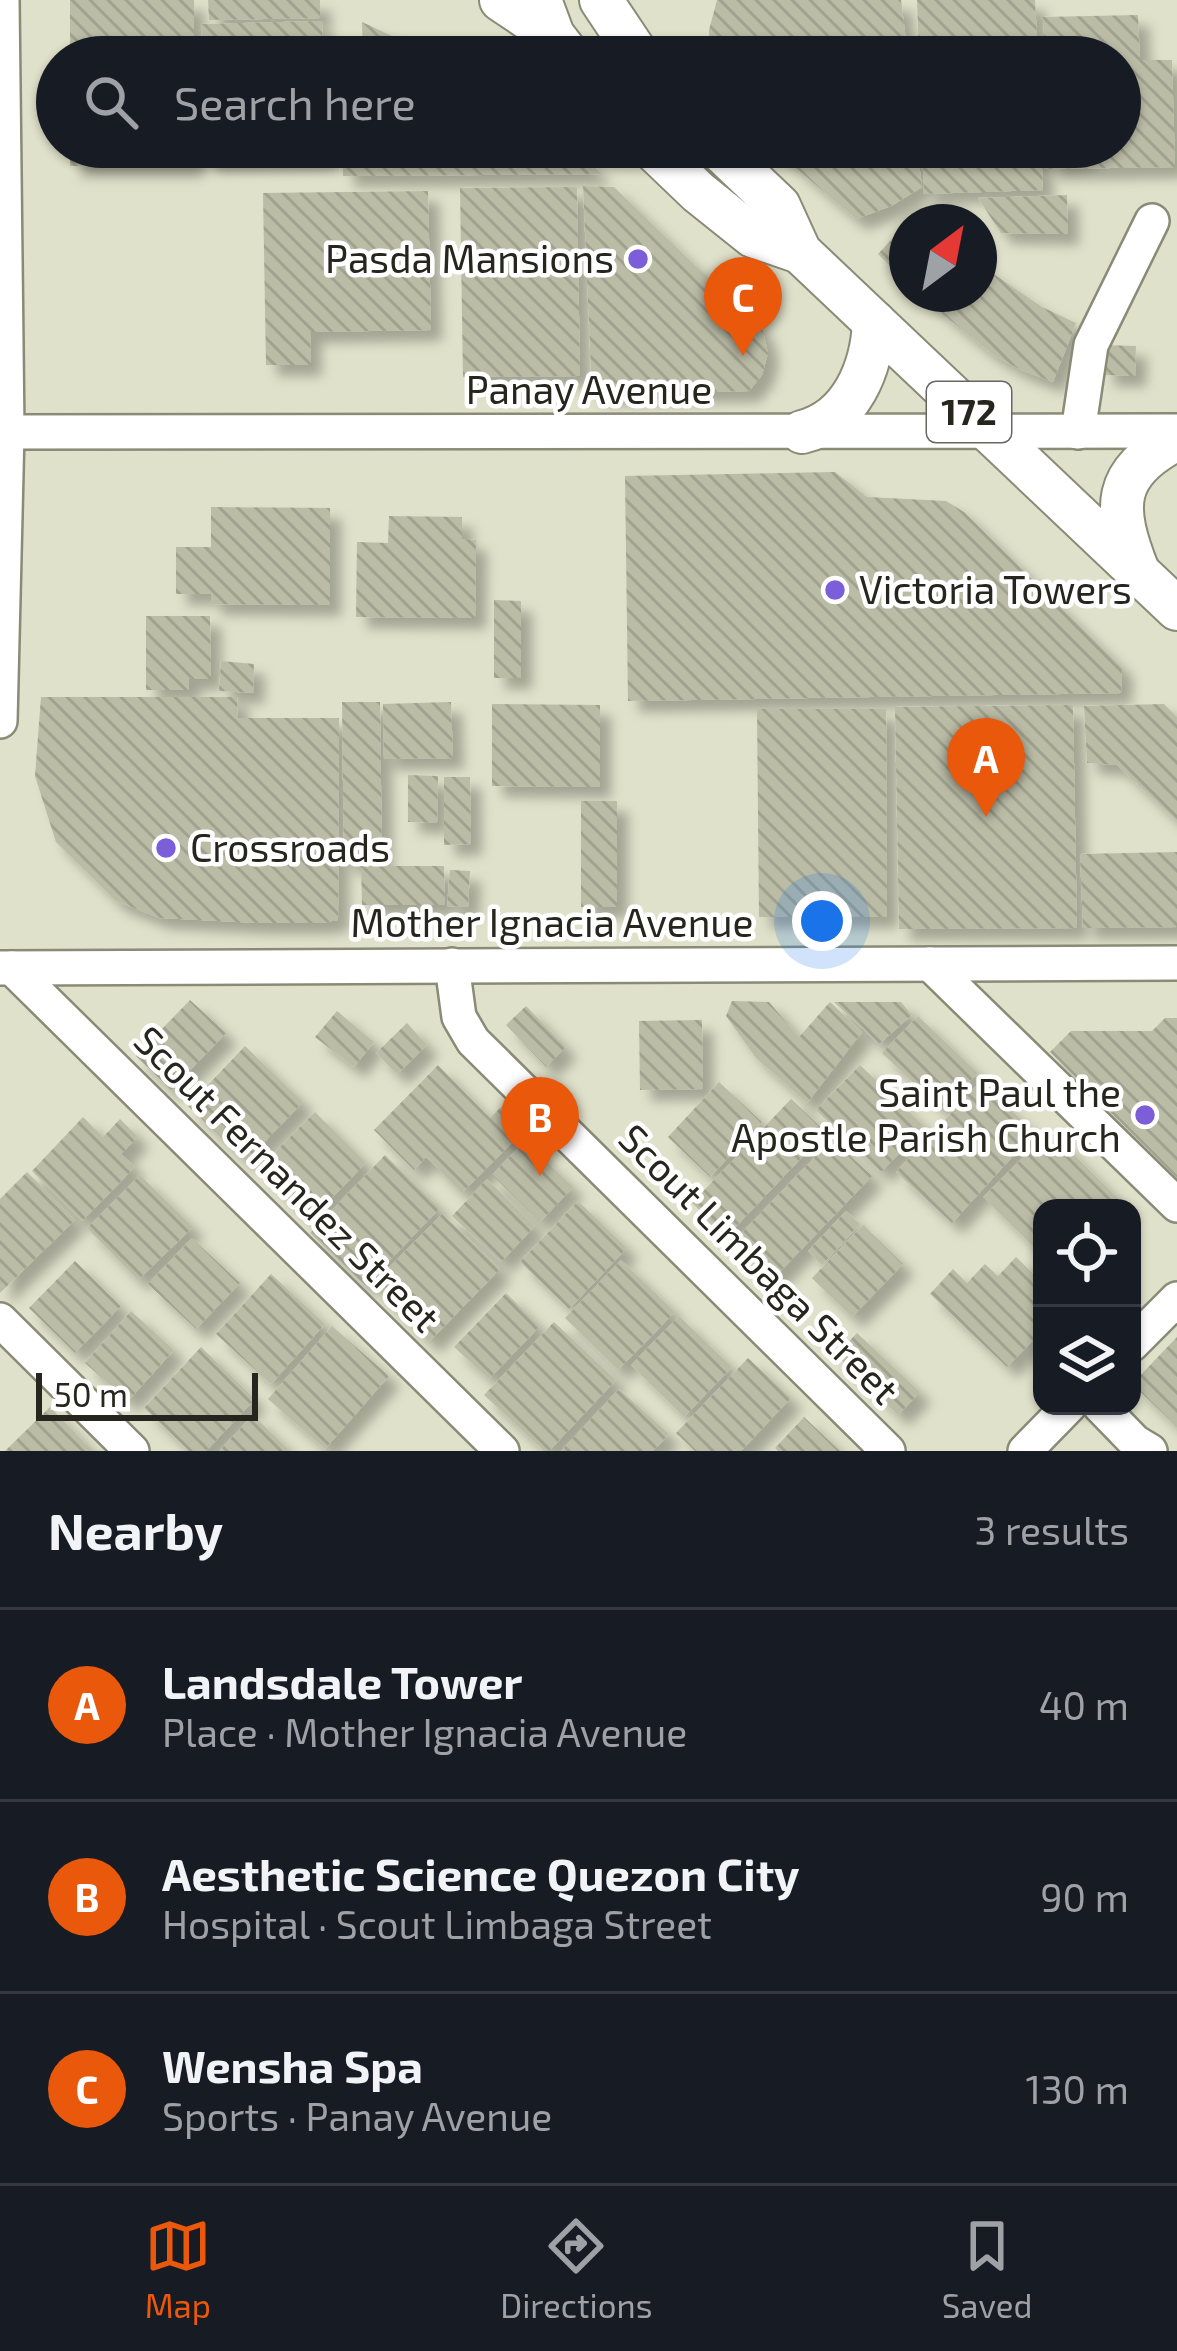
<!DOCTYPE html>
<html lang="en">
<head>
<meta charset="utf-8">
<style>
	body { margin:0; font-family:"Exo 2",sans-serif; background:#242831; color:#f1f3f6 }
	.controls { position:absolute; right:36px; bottom:36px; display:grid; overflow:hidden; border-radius:24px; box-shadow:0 3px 9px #0004 }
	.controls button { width:108px; height:108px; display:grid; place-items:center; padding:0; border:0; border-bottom:3px solid #363941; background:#171b24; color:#f1f3f6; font:60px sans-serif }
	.compass { position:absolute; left:889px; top:204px; width:108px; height:108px; border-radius:50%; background:#171b24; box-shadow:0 3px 9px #0004; rotate:32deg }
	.scale { position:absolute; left:36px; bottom:30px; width:222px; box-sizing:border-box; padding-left:12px; border:6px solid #26261e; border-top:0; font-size:33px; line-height:42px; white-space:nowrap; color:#26261e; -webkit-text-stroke:9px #fff; paint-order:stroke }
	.you { position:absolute; left:822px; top:921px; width:42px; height:42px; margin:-30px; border:9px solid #fff; border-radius:50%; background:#1a73e8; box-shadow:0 0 0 18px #1a73e833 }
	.badge { display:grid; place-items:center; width:78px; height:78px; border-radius:50%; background:#ea580c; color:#fff; font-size:39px; font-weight:700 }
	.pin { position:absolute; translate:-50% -99px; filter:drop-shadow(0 3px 6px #0008) }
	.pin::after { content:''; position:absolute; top:63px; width:42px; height:36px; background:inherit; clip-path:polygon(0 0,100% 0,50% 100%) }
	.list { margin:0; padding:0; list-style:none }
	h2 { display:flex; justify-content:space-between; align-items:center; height:156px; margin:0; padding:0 48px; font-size:51px }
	h2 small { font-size:39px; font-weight:400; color:#9ea1a6 }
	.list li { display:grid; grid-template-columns:78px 1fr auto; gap:36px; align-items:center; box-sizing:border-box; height:192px; padding:0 48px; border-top:3px solid #363941 }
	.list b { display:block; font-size:45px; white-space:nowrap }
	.list p { margin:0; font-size:39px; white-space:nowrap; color:#9ea1a6 }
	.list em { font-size:39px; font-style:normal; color:#9ea1a6 }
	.icon { flex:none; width:66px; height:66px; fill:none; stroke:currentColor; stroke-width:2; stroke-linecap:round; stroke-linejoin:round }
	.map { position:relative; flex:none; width:1177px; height:1451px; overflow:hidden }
	.search { position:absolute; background:#171b24; box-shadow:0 3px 9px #0004; left:36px; right:36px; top:36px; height:132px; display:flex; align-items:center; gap:30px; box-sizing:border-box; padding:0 42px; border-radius:66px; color:#9ea1a6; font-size:45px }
	.sheet { height:732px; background:#171b24 }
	nav { display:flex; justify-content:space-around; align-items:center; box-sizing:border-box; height:168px; border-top:3px solid #363941; background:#171b24; font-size:33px; color:#9ea1a6 }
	nav a { display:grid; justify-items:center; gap:6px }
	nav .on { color:#ea580c }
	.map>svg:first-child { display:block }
	.building { fill:url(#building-back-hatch); filter:url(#shadow) }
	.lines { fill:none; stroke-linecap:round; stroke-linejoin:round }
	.minor-casing { stroke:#898b76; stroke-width:38 }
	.major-casing { stroke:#898b76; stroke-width:46 }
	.minor { stroke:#fff; stroke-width:33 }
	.major { stroke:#fff; stroke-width:42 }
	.poi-dot { fill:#7b5ed8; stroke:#fff; stroke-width:4.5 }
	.labels { text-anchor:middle; stroke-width:9; stroke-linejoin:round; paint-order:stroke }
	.shield { fill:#fff; stroke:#676762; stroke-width:3 }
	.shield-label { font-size:36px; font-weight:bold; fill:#26261e }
	.poi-label { font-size:39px; fill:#26261e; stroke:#fff; text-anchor:end }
	.street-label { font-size:39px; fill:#26261e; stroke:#fff }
</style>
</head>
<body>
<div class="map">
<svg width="1177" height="1451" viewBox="0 0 1177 1451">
	<defs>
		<pattern id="building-back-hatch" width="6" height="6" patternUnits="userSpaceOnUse" patternTransform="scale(3)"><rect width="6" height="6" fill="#babca6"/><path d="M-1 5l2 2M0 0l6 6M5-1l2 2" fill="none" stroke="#a0a18e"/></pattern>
		<filter id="shadow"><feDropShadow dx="11" dy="11" stdDeviation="6" flood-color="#0004"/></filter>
	</defs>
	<rect width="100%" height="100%" fill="#dfe1ca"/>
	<g class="building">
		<rect x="70" y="0" width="124" height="57"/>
		<path d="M208,0H320V18L209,20Z"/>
		<path d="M717,0H901L908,57H710L709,30Z"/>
		<path d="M917,0H1035L1038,57H919Z"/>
		<path d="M1138,15L1140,60H1172L1175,167L1047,169L1046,147H1120V57H1044L1043,17Z"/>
		<path d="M322,21L323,57H202L201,24Z"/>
		<path d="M362,22L437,57H363Z"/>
		<rect x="70" y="147" width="123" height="19"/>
		<path d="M204,147H326V159L205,161Z"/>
		<path d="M342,147H571L602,174L343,176Z"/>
		<path d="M771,147H917L922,187L891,206L856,219Z"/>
		<path d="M922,147H1041L1043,190L924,194Z"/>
		<path d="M583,186L614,187L763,331L768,353L762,375L749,391L592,394Z"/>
		<path d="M577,187L580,376L463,377L460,188Z"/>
		<path d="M428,191L431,330L310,332L311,365H266L263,193Z"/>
		<path d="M1067,195L1068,234L1001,233L978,198Z"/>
		<path d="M907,223V283L878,254Z"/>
		<path d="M979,264L1042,307L1076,323L1053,382L1021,370L992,354L918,294H979Z"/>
		<path d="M1103,345L1136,346L1135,376L1103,375Z"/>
		<path d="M835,472L867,497L946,501L964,512L1122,667L1121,693L628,701L625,476Z"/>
		<path d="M211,507L330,508V605L211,604V594H176V547H211Z"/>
		<path d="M389,516L462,517V539L476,540L475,618L356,617L357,542L388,543Z"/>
		<path d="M494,600L521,601V678H494Z"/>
		<path d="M146,616H210L211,679H189V690H146Z"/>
		<path d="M221,661L254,664L253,693L219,691Z"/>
		<path d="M41,697H237L238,718H339L338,920L321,923H260L159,918L116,901L56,842L35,776Z"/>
		<path d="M342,702H380L382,863H344Z"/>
		<path d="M451,702L453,758L384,759L383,704Z"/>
		<path d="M492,704L600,705V787L492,786Z"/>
		<path d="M1164,704L1177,717V821L1117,765L1087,763L1084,706Z"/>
		<path d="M1073,705L1077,928L899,929L895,707Z"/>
		<path d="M757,709H886L887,917H759Z"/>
		<path d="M408,775L438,776L437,823L408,822Z"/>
		<path d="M444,777H470L471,844L444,845Z"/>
		<rect x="581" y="801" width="36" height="106"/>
		<path d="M1177,852V927L1083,928L1080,854Z"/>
		<path d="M361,866H444L445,905H362Z"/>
		<path d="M450,870L470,871L468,907L447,906Z"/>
		<path d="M190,1000L226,1033L171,1090L136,1056Z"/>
		<path d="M732,1001L769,1002L799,1037L830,1002L862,1032L807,1103L756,1058L726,1016Z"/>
		<path d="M834,1002H901L912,1015L879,1044Z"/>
		<path d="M526,1006L566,1047L546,1067L506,1025Z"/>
		<path d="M337,1011L374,1042L354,1067L315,1037Z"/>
		<path d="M918,1016L978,1073L942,1110L882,1053Z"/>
		<path d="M1165,1018H1177V1178L1050,1052L1071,1031H1152Z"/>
		<path d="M702,1020L703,1089L640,1090L639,1021Z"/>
		<path d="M407,1023L427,1045L397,1074L376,1053Z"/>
		<path d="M245,1046L303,1102L246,1161L188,1106Z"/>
		<path d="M438,1065L490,1118L505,1103L529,1126L462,1193L426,1157L414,1170L374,1130Z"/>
		<path d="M860,1065L925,1127L881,1172L816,1110Z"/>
		<path d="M719,1082L762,1122L710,1177L668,1137Z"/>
		<path d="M980,1082L1035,1132L952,1223L896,1172Z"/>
		<path d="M791,1099L826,1132L727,1236L692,1203Z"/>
		<path d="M315,1112L366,1163L310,1220L258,1169Z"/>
		<path d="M83,1117L103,1137L120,1119L138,1137L121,1154L135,1167L82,1221L32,1171Z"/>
		<path d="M1050,1131L1128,1208H1042V1255L983,1197Z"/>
		<path d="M832,1139L872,1176L771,1281L731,1244Z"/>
		<path d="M525,1141L573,1187L540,1222L492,1175Z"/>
		<path d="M385,1155L440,1208L365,1286L310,1233Z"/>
		<path d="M27,1172L75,1220L0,1293V1199Z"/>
		<path d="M140,1175L193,1227L138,1280L87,1228Z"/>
		<path d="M487,1179L535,1226L501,1262L452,1216Z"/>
		<path d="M578,1201L627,1248L569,1309L520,1262Z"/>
		<path d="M846,1211L860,1224L822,1265L808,1251Z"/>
		<path d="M442,1214L500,1269L429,1342L372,1285Z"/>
		<path d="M863,1225L903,1264L852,1317L812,1278Z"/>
		<path d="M192,1238L240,1283L196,1329L148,1284Z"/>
		<path d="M1016,1257L1042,1282V1331L1007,1367L930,1294L953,1269L967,1283L985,1264L998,1276Z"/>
		<path d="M621,1260L675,1312L618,1370L565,1318Z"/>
		<path d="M75,1261L121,1306L75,1353L29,1308Z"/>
		<path d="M271,1274L325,1324L271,1384L216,1334Z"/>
		<path d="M506,1293L540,1326L489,1379L454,1347Z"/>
		<path d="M131,1311L174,1350L128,1401L85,1363Z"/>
		<path d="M679,1316L732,1367L684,1417L631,1365Z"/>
		<path d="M554,1322L616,1380L549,1451H544L484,1395Z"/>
		<path d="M332,1326L389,1376L325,1449L268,1399Z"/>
		<path d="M857,1333L920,1392L898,1415L836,1355Z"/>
		<path d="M1177,1337V1427L1132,1384Z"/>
		<path d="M201,1347L255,1399L206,1451H189L144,1408Z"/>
		<path d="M748,1358L791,1398L741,1451H695L676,1433Z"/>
		<path d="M619,1389L669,1434L653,1451H561Z"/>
		<path d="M50,1407L93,1451H5Z"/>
		<path d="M253,1415L290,1451H219Z"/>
		<path d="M804,1417L840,1451H778L775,1448Z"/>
	</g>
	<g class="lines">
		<g class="minor-casing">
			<g id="minor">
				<path d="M0,432L1177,431"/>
				<path d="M1078,432L1091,345L1152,221"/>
				<path d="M0,721L7,432L2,0"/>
				<path d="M930,964L1177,1205"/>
				<path d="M452,965L459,1017L473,1041L888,1451"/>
				<path d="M0,968L1177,963"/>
				<path d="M12,968L502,1451"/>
				<path d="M0,1320L132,1451"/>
				<path d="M1132,1344L1177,1299"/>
				<path d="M1100,1406L1135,1442L1150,1451"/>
				<path d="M1025,1451L1069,1406"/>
			</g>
		</g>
		<g class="major-casing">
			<g id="major">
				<path d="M501,0L553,35"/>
				<path d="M540,0L553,35L570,57"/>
				<path d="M601,0L639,57"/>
				<path d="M651,147L698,192L753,236L800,252"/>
				<path d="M717,147L779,206L800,252L1177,609"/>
				<path d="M802,432C852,420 872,367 874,322"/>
				<path d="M1138,571C1113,508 1111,473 1177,439"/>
			</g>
		</g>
		<use href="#minor" class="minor"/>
		<use href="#major" class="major"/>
	</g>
	<g class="poi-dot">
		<circle cx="638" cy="259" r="12"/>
		<circle cx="835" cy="590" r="12"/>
		<circle cx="166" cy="848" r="12"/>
		<circle cx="1145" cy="1115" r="12"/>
	</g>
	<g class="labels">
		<rect class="shield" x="927" y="382" width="84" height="60" rx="9"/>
		<g class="shield-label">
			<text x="969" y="425">172</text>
		</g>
		<g class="poi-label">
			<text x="614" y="273">Pasda Mansions</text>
			<text x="859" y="604" text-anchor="start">Victoria Towers</text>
			<text x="190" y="862" text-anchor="start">Crossroads</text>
			<text x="1121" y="1107">Saint Paul the<tspan x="1121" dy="45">Apostle Parish Church</tspan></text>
		</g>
		<g class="street-label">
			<text x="589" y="404">Panay Avenue</text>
			<text x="552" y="937">Mother Ignacia Avenue</text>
			<text transform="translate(287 1179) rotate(45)" y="14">Scout Fernandez Street</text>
			<text transform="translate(759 1264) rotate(45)" y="14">Scout Limbaga Street</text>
		</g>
	</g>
</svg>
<div class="controls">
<button><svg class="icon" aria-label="locate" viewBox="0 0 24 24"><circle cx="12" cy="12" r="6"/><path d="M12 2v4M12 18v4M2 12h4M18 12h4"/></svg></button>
<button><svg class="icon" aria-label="layers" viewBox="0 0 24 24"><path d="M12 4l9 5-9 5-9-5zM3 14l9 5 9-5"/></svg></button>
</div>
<svg class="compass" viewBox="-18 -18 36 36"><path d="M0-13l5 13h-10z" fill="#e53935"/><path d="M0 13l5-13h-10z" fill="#9ea1a6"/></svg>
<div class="scale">50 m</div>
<div class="you"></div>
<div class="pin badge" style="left:986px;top:817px">A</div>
<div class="pin badge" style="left:540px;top:1176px">B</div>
<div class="pin badge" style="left:743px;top:356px">C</div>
<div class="search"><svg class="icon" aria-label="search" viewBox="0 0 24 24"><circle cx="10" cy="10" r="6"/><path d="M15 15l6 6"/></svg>Search here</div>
</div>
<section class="sheet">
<h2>Nearby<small>3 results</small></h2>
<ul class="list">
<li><span class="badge">A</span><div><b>Landsdale Tower</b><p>Place · Mother Ignacia Avenue</p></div><em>40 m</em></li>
<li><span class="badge">B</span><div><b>Aesthetic Science Quezon City</b><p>Hospital · Scout Limbaga Street</p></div><em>90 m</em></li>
<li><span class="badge">C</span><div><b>Wensha Spa</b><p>Sports · Panay Avenue</p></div><em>130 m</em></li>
</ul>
</section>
<nav>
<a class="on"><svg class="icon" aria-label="map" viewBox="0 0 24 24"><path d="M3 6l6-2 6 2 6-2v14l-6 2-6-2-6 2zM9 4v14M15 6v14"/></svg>Map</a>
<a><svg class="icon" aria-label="directions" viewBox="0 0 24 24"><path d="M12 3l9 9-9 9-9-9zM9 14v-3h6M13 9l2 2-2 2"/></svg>Directions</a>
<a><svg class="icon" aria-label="saved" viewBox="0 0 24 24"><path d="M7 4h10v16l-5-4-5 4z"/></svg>Saved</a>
</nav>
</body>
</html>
